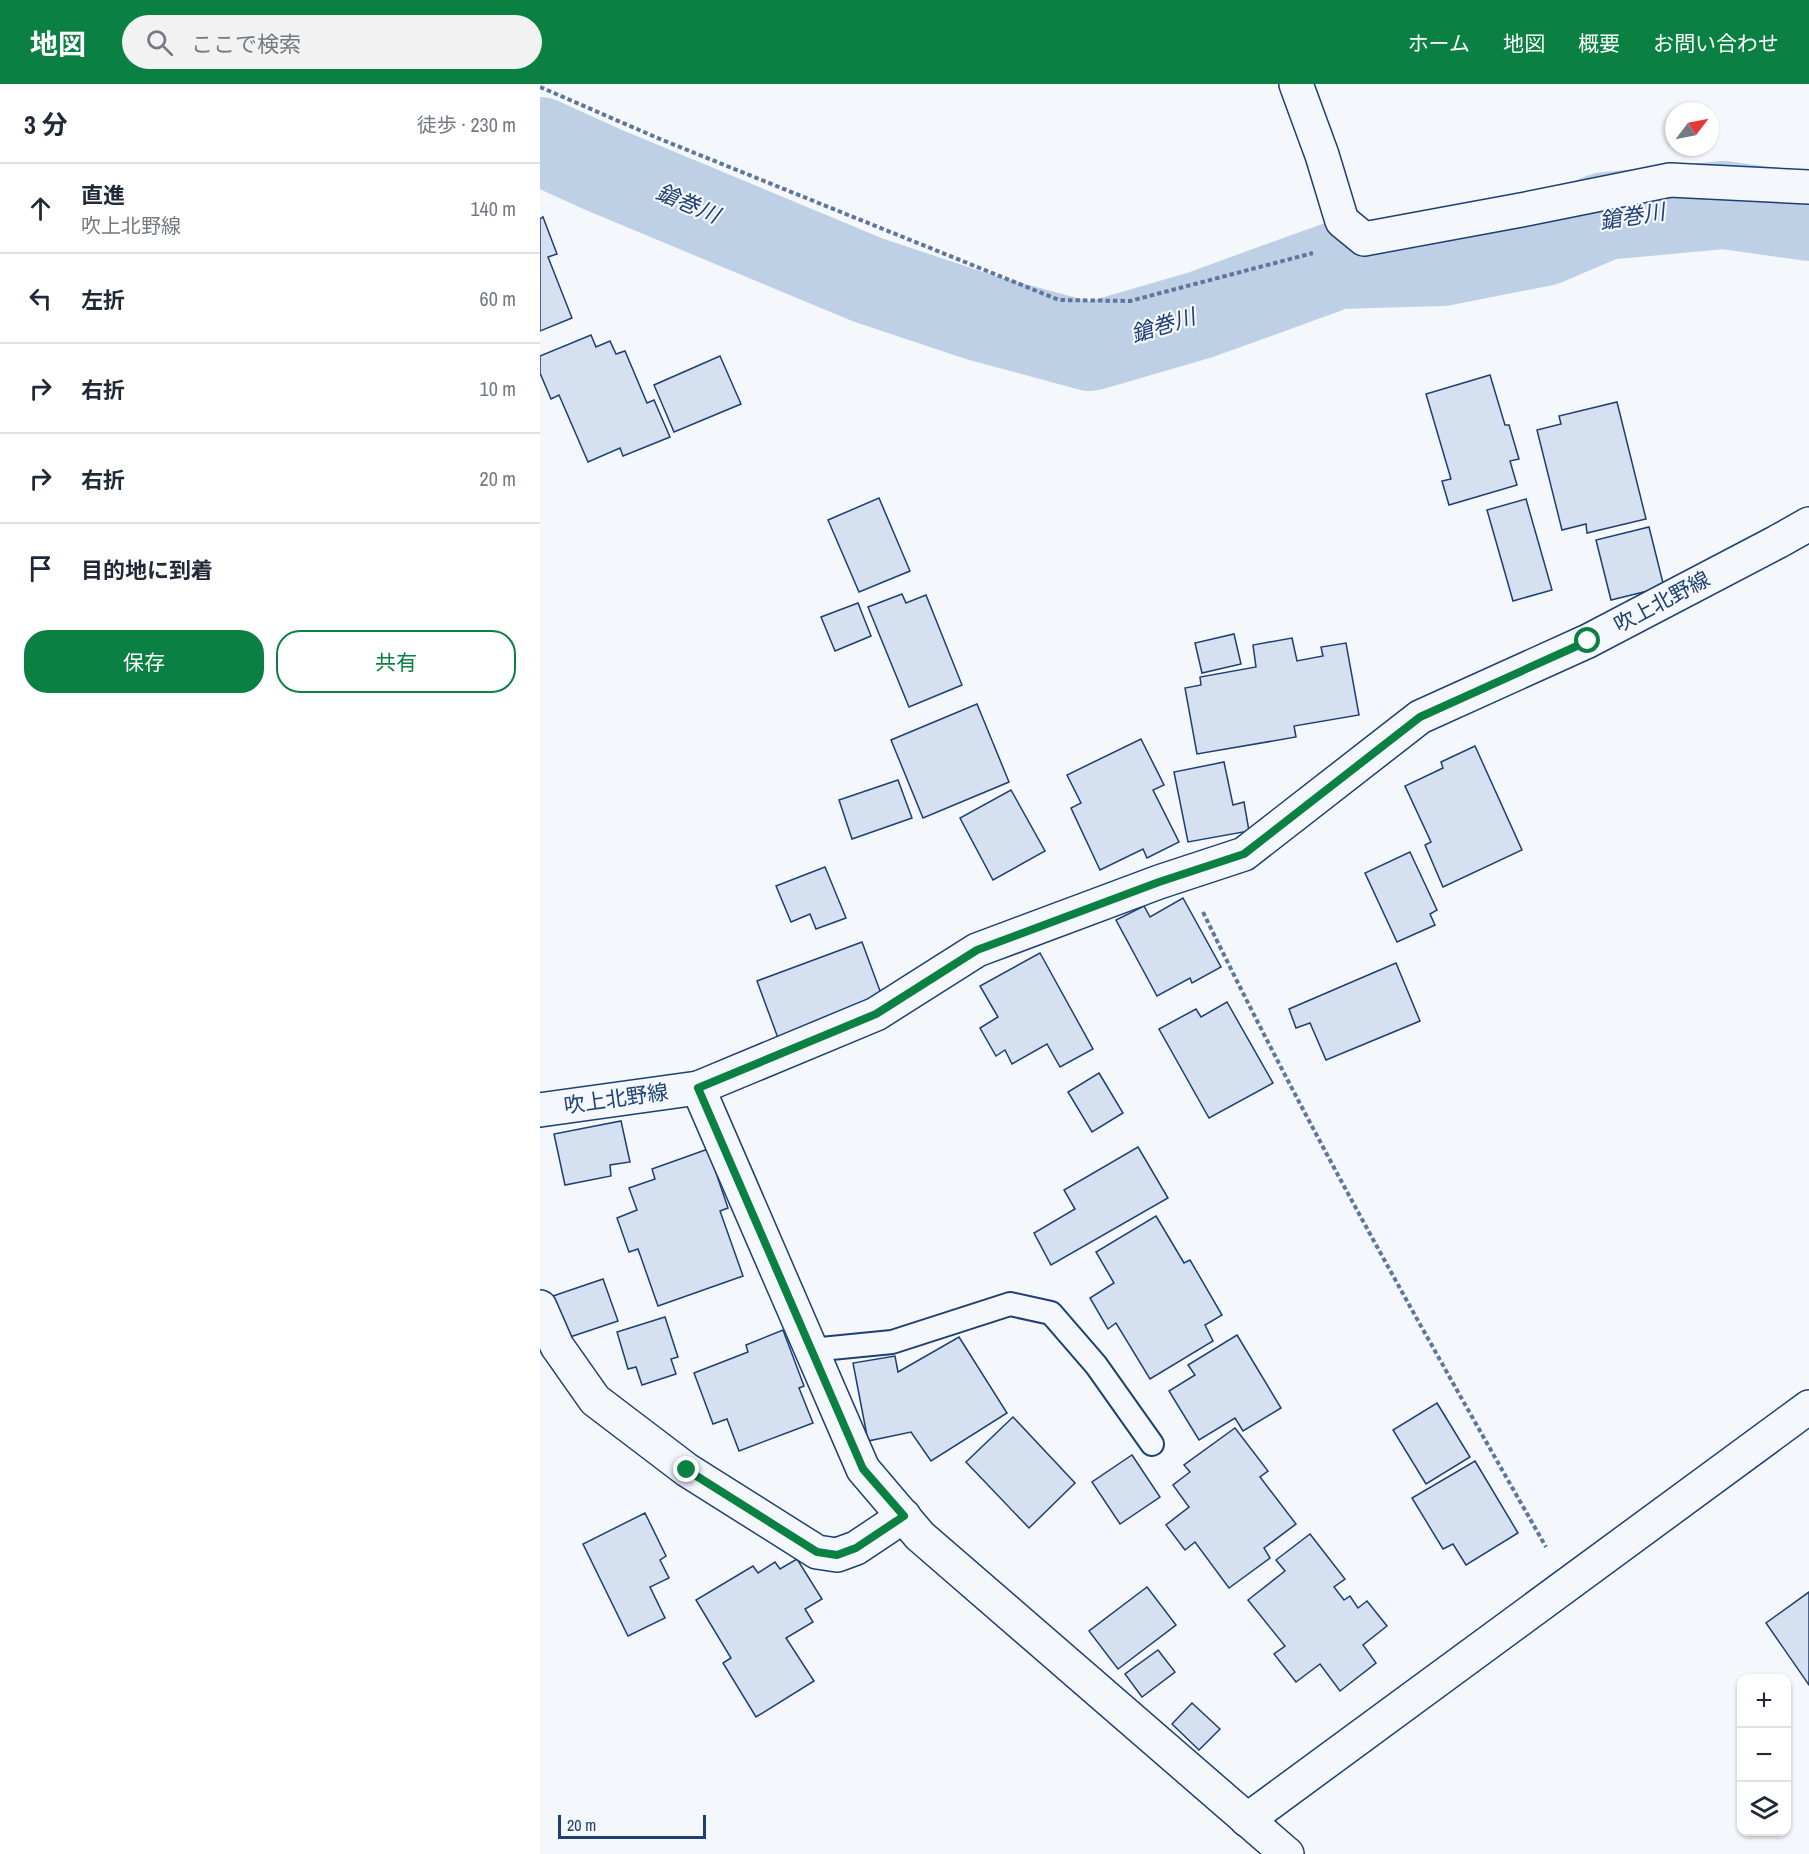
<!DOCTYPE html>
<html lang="ja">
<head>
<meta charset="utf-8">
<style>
	body { margin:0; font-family:"Archivo Narrow","Noto Sans JP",sans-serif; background:#f2f2f3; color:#1f2937 }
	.controls { position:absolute; right:18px; bottom:18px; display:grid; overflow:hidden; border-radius:12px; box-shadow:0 2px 4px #0004 }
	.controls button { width:54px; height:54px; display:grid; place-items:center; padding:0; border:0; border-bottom:2px solid #e0e1e3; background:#fff; color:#1f2937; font:30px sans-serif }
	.compass { position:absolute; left:1125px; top:18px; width:54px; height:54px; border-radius:50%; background:#fff; box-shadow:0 2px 4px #0004; rotate:58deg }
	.scale { position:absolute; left:18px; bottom:15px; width:148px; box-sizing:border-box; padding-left:6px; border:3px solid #1d3f73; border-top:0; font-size:16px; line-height:21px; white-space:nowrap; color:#1d3f73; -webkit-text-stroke:4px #f4f7fb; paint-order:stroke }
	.stop { position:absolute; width:18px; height:18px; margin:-14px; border:4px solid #0b8043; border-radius:50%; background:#fff }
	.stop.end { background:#0b8043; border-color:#fff; box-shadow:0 2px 6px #0008 }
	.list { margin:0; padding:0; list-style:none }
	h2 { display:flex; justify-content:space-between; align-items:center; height:78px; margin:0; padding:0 24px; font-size:26px }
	h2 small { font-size:20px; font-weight:400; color:#747a83 }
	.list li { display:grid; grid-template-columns:39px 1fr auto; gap:18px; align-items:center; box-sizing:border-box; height:90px; padding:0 24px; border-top:2px solid #e0e1e3 }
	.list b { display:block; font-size:22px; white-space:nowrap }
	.list p { margin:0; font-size:20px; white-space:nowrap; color:#747a83 }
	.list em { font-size:20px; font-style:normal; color:#747a83 }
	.actions { display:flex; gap:12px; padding:18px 24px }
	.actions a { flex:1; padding:14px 0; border:2px solid #0b8043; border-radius:24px; text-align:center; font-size:21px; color:#0b8043 }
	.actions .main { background:#0b8043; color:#fff }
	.icon { flex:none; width:33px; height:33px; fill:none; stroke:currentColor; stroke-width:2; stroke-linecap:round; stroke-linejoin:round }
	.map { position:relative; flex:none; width:1269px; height:1770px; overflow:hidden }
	header { display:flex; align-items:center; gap:36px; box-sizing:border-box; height:84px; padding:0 30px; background:#0b8043; color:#fff }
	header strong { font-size:28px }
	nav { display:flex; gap:33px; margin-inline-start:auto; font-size:21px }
	.search { width:420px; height:54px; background:#f2f2f3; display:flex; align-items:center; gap:15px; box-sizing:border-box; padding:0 21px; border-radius:33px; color:#747a83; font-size:22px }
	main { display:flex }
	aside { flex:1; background:#fff }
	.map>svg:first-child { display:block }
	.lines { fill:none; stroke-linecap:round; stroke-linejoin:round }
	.river { stroke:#bed0e5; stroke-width:88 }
	.building { fill:#d5e0f0; stroke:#1d3f73; stroke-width:1.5 }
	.service-casing { stroke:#1d3f73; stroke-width:26 }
	.minor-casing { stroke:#1d3f73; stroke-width:36 }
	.secondary-casing { stroke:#1d3f73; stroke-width:36 }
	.path { stroke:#5e769c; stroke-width:4; stroke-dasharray:4.5 3; stroke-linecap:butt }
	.service { stroke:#f4f7fb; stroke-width:22 }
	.minor { stroke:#f4f7fb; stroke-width:33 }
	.secondary { stroke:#f4f7fb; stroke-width:33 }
	.route { stroke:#0b8043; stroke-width:8 }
	.labels { text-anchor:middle; stroke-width:4.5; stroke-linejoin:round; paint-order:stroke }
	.street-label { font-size:21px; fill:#1d3f73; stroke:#f4f7fb }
	.water-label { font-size:22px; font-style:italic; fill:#1d3f73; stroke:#f4f7fb }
</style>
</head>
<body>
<header>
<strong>地図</strong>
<div class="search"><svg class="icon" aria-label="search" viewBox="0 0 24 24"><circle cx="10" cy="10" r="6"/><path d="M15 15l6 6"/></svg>ここで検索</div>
<nav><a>ホーム</a><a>地図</a><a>概要</a><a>お問い合わせ</a></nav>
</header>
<main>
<aside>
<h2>3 分<small>徒歩 · 230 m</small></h2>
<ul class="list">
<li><svg class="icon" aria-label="ahead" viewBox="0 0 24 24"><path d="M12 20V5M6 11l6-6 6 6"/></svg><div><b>直進</b><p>吹上北野線</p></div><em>140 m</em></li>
<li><svg class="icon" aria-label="left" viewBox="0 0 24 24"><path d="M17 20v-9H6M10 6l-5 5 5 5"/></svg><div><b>左折</b></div><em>60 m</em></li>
<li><svg class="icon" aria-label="right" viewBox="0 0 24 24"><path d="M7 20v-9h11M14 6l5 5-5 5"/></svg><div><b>右折</b></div><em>10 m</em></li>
<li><svg class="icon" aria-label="right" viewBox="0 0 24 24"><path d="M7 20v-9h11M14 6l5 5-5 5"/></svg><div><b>右折</b></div><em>20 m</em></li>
<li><svg class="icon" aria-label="arrive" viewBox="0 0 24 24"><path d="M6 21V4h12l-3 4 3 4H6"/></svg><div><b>目的地に到着</b></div></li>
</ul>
<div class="actions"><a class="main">保存</a><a>共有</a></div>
</aside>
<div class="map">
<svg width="1269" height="1770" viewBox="0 0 1269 1770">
	<rect width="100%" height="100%" fill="#f4f7fb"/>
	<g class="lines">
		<path class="river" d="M0,57L64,86L328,196L439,233L550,263L660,231L798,181L902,178L1004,158L1065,132L1184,121L1269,133"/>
	</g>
	<g class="building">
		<path d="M3,133L17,170L8,173L32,234L0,247V135Z"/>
		<path d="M51,251L56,263L70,257L76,270L85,267L107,319L114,316L130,353L83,372L80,364L48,378L19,311L11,315L0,289V272Z"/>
		<path d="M180,272L201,320L134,348L114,301Z"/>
		<path d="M950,291L965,341H969L979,375L970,377L977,401L909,421L902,397L911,395L886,310Z"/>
		<path d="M1077,318L1106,435L1047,449L1046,440L1022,446L997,346L1021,340L1019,332Z"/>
		<path d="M339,414L370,487L319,508L288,436Z"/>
		<path d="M986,415L1012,506L973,517L947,426Z"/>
		<path d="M1109,443L1124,503L1071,516L1056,456Z"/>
		<path d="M362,510L366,519L386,511L422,601L369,623L328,523Z"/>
		<path d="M318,519L331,552L295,567L281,533Z"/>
		<path d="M694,550L701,580L662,589L655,559Z"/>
		<path d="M752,554L757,577L783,572L781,563L806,559L819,631L754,642L756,653L657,670L645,604L661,601L660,593L716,583L713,561Z"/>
		<path d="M437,620L469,698L383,734L351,656Z"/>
		<path d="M601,655L624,701L613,706L639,758L607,774L603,765L560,786L531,724L541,719L527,691Z"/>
		<path d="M935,662L982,766L903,803L885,761L891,758L865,702L903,684L901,678Z"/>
		<path d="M684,678L693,721L704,718L709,747L648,758L634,688Z"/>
		<path d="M358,696L372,734L312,755L299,716Z"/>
		<path d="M471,706L505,767L453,796L420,734Z"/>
		<path d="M870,768L897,826L890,830L895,841L857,858L825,789Z"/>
		<path d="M285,783L306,834L276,845L270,830L251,838L236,802Z"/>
		<path d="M643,814L681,883L652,899L650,894L617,912L576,836L604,822L610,833Z"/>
		<path d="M322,858L343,915L238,954L217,897Z"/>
		<path d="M500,869L553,965L520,983L507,960L472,980L465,966L456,972L440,944L458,933L440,902Z"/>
		<path d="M856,879L880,937L786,976L770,939L756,944L749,925Z"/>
		<path d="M687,918L733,999L669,1034L619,945L656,925L661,933Z"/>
		<path d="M559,989L583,1029L552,1048L528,1008Z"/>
		<path d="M81,1037L90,1078L70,1081L71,1092L25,1101L14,1050Z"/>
		<path d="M598,1063L628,1114L511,1181L494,1149L535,1125L524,1106Z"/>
		<path d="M168,1065L188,1124L180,1127L203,1192L118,1222L98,1165L89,1168L77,1134L97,1126L89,1104L115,1095L112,1085Z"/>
		<path d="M616,1132L644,1179L650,1176L682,1231L665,1241L673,1257L610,1295L576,1239L568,1245L550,1214L574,1199L556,1168Z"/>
		<path d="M63,1195L78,1237L27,1254L13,1212Z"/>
		<path d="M125,1233L138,1273L131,1275L136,1290L102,1301L96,1283L88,1285L77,1248Z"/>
		<path d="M243,1246L264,1302L259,1304L273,1339L199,1367L187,1335L173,1340L154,1289L208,1268L206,1261Z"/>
		<path d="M697,1251L741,1324L703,1347L695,1334L659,1356L629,1307L655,1291L648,1281Z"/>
		<path d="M419,1253L467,1329L391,1377L371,1348L328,1357L313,1279L355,1272L358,1288Z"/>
		<path d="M897,1319L930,1373L886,1400L853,1346Z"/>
		<path d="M473,1333L535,1399L489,1444L426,1378Z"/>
		<path d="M695,1344L728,1387L720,1393L756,1440L724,1464L730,1474L689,1504L655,1458L645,1466L626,1441L649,1423L633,1401L650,1388L644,1381Z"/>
		<path d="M592,1371L620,1413L580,1440L552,1398Z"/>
		<path d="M935,1377L978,1449L926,1481L913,1460L903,1465L872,1414Z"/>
		<path d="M105,1429L126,1472L120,1476L129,1494L110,1503L125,1534L88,1552L43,1460Z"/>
		<path d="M770,1450L805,1495L794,1503L804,1516L810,1512L818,1524L827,1517L847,1542L823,1561L836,1579L800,1607L780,1580L756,1598L734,1570L745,1562L708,1516L745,1487L736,1476Z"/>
		<path d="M257,1475L282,1515L265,1525L273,1538L246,1554L274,1597L216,1633L183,1579L191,1574L156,1516L213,1482L218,1489L235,1478L240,1485Z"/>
		<path d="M607,1503L636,1541L578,1585L549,1547Z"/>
		<path d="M1269,1508V1601L1226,1539Z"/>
		<path d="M618,1566L635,1588L602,1613L585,1590Z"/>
		<path d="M652,1619L680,1645L659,1666L632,1640Z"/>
	</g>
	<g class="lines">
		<g class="service-casing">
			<path id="service" d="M271,1266L352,1258L470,1220L511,1229L556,1281L612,1360"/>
		</g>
		<g class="minor-casing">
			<g id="minor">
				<path d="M756,0L782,71L802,137L824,155L981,126L1130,96L1269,103"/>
				<path d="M158,1004L323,1385L380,1452L747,1770"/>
				<path d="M0,1223L17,1262L55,1316L147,1386L277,1468L297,1471L316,1464L364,1432"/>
				<path d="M707,1736L1269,1323"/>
			</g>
		</g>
		<g class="secondary-casing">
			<path id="secondary" d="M0,1026L158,1004L336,930L437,866L619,798L704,770L880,633L1048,557L1237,458L1269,440"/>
		</g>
		<g class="path">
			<path d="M0,3L120,55L519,216L590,217L773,169"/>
			<path d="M663,828C768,1045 887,1254 1006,1463"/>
		</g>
		<use href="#service" class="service"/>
		<use href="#minor" class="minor"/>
		<use href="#secondary" class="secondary"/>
	</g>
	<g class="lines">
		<path class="route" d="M147,1386L277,1468L297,1471L316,1464L364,1432L323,1385L158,1004L336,930L437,866L619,798L704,770L880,633L1048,557"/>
	</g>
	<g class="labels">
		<g class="street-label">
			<text transform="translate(1122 518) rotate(-28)" y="7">吹上北野線</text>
			<text transform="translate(76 1015) rotate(-8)" y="7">吹上北野線</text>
		</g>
		<g class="water-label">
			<text transform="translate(148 119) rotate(23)" y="8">鎗巻川</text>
			<text transform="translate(1092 132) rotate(-9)" y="8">鎗巻川</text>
			<text transform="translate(623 241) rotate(-17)" y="8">鎗巻川</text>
		</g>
	</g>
</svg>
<div class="controls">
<button>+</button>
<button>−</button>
<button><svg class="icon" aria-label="layers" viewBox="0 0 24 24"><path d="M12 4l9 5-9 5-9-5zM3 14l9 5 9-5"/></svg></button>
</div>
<svg class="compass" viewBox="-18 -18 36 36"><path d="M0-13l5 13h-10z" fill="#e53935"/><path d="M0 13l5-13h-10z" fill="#747a83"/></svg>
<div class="scale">20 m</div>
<div class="stop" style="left:1048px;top:557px"></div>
<div class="stop end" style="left:147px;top:1386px"></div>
</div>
</main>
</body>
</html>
